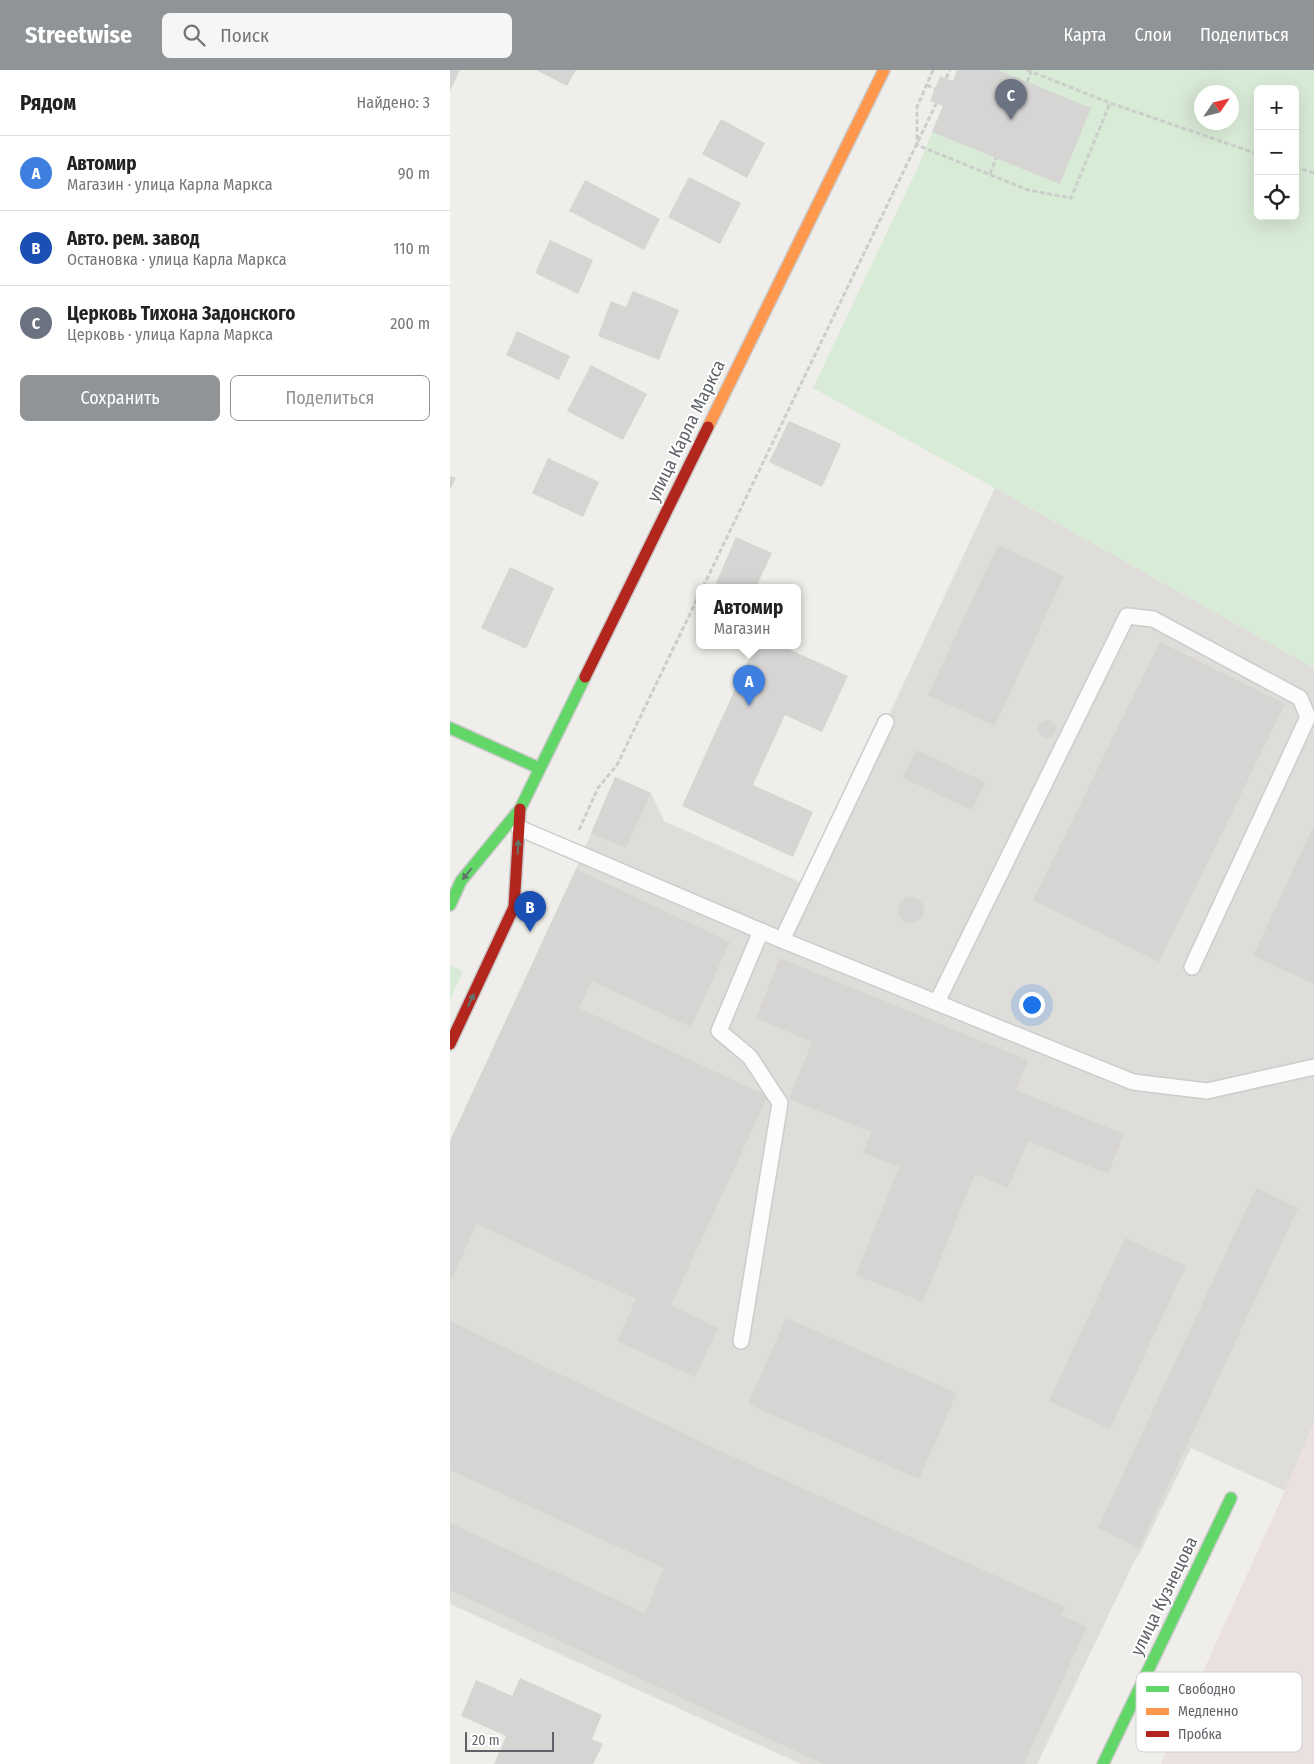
<!DOCTYPE html>
<html lang="ru">
<head>
<meta charset="utf-8">
<style>
	body { margin:0; font-family:"Fira Sans Condensed",sans-serif; background:#f6f6f6; color:#222 }
	.controls { position:absolute; right:15px; top:15px; display:grid; overflow:hidden; border-radius:8px; box-shadow:0 5px 20px #0002 }
	.controls button { width:45px; height:45px; display:grid; place-items:center; padding:0; border:0; border-bottom:1px solid #e0e0e0; background:#fff; color:#222; font:25px sans-serif }
	.compass { position:absolute; left:744px; top:15px; width:45px; height:45px; border-radius:50%; background:#fff; box-shadow:0 5px 20px #0002; rotate:55deg }
	.scale { position:absolute; left:15px; bottom:12px; width:89px; box-sizing:border-box; padding-left:5px; border:2px solid #5f6368; border-top:0; font-size:14px; line-height:18px; white-space:nowrap; color:#5f6368; -webkit-text-stroke:4px #fff; paint-order:stroke }
	.you { position:absolute; left:581px; top:934px; width:18px; height:18px; margin:-12px; border:4px solid #fff; border-radius:50%; background:#1a73e8; box-shadow:0 0 0 8px #1a73e833 }
	.badge { display:grid; place-items:center; width:32px; height:32px; border-radius:50%; background:#919496; color:#fff; font-size:16px; font-weight:700 }
	.pin { position:absolute; translate:-50% -41px; filter:drop-shadow(0 1px 2px #0008) }
	.pin::after { content:''; position:absolute; top:26px; width:18px; height:15px; background:inherit; clip-path:polygon(0 0,100% 0,50% 100%) }
	.popup { position:absolute; left:246px; top:514px; width:105px; height:65px; box-sizing:border-box; display:grid; place-content:center; border-radius:8px; background:#fff; filter:drop-shadow(0 1px 4px #0005); font-size:16px; white-space:nowrap; color:#767676 }
	.popup b { font-size:19px; color:#222 }
	.popup::after { content:''; position:absolute; left:50%; top:100%; margin-left:-10px; border:10px solid transparent; border-top-color:#fff }
	.list { margin:0; padding:0; list-style:none }
	h2 { display:flex; justify-content:space-between; align-items:center; height:65px; margin:0; padding:0 20px; font-size:21px }
	h2 small { font-size:16px; font-weight:400; color:#767676 }
	.list li { display:grid; grid-template-columns:32px 1fr auto; gap:15px; align-items:center; box-sizing:border-box; height:75px; padding:0 20px; border-top:1px solid #e0e0e0 }
	.list b { display:block; font-size:19px; white-space:nowrap }
	.list p { margin:0; font-size:16px; white-space:nowrap; color:#767676 }
	.list em { font-size:16px; font-style:normal; color:#767676 }
	.actions { display:flex; gap:10px; padding:15px 20px }
	.actions a { flex:1; padding:11px 0; border:1px solid #919496; border-radius:8px; text-align:center; font-size:18px; color:#919496 }
	.actions .main { background:#919496; color:#fff }
	.icon { flex:none; width:28px; height:28px; fill:none; stroke:currentColor; stroke-width:2; stroke-linecap:round; stroke-linejoin:round }
	.map { position:relative; flex:none; width:864px; height:1694px; overflow:hidden }
	header { display:flex; align-items:center; gap:30px; box-sizing:border-box; height:70px; padding:0 25px; background:#919496; color:#fff }
	header strong { font-size:24px }
	nav { display:flex; gap:28px; margin-inline-start:auto; font-size:18px }
	.search { width:350px; height:45px; background:#f6f6f6; display:flex; align-items:center; gap:12px; box-sizing:border-box; padding:0 18px; border-radius:8px; color:#767676; font-size:19px }
	main { display:flex }
	aside { flex:1; background:#fff }
	.map>svg:first-child { display:block }
	.industrial { fill:#dfddda }
	.medical { fill:#eae0de }
	.green { fill:#d8ebd6; fill-rule:evenodd }
	.building { fill:#d6d5d3 }
	.lines { fill:none; stroke-linecap:round; stroke-linejoin:round }
	.lane-casing { stroke:#cbcccc; stroke-width:18 }
	.fast-casing { stroke:#cacacb; stroke-width:14 }
	.slow-casing { stroke:#cacacb; stroke-width:14 }
	.jam-casing { stroke:#cacacb; stroke-width:14 }
	.path { stroke:#cacfcc; stroke-width:3; stroke-dasharray:5 2.5; stroke-linecap:butt }
	.lane { stroke:#fdfcfc; stroke-width:15 }
	.fast { stroke:#63d668; stroke-width:11 }
	.slow { stroke:#ff974d; stroke-width:11 }
	.jam { stroke:#b3261e; stroke-width:11 }
	.oneway { fill:#607468 }
	.labels { text-anchor:middle; stroke-width:4; stroke-linejoin:round; paint-order:stroke }
	.street-label { font-size:18px; fill:#5f6368; stroke:#fff }
	.key { fill:#fff; stroke:#cfd0d2; stroke-width:1 }
	.key-label { font-size:14px; fill:#5f6368 }
</style>
</head>
<body>
<header>
<strong>Streetwise</strong>
<div class="search"><svg class="icon" aria-label="search" viewBox="0 0 24 24"><circle cx="10" cy="10" r="6"/><path d="M15 15l6 6"/></svg>Поиск</div>
<nav><a>Карта</a><a>Слои</a><a>Поделиться</a></nav>
</header>
<main>
<aside>
<h2>Рядом<small>Найдено: 3</small></h2>
<ul class="list">
<li><span class="badge" style="background:#3f7fe0">A</span><div><b>Автомир</b><p>Магазин · улица Карла Маркса</p></div><em>90 m</em></li>
<li><span class="badge" style="background:#1a4fb4">B</span><div><b>Авто. рем. завод</b><p>Остановка · улица Карла Маркса</p></div><em>110 m</em></li>
<li><span class="badge" style="background:#6b7280">C</span><div><b>Церковь Тихона Задонского</b><p>Церковь · улица Карла Маркса</p></div><em>200 m</em></li>
</ul>
<div class="actions"><a class="main">Сохранить</a><a>Поделиться</a></div>
</aside>
<div class="map">
<svg width="864" height="1694" viewBox="0 0 864 1694">
	<rect width="100%" height="100%" fill="#efeeea"/>
	<path class="industrial" d="M545,418L864,598V1353L835,1421L741,1378L690,1483L685,1490L587,1694H351L0,1534V1071L126,799L165,707L201,723L214,751L359,816Z"/>
	<path class="medical" d="M864,1353V1694H711L835,1421Z"/>
	<g class="green">
		<path d="M507,0H864V598L545,418L363,318L469,95ZM808,19H845V146H808ZM752,22H782V52H752Z"/>
		<path d="M0,895L13,901L0,930Z"/>
	</g>
	<g class="building">
		<path d="M0,0H10L0,21Z"/>
		<path d="M86,0H126L117,16Z"/>
		<path d="M507,0H548L641,38L610,114L482,62L493,36L480,31L485,19L490,6L503,11Z"/>
		<path d="M271,49L315,73L297,108L252,84Z"/>
		<path d="M239,107L291,133L270,174L218,147Z"/>
		<path d="M135,110L210,149L194,180L119,141Z"/>
		<path d="M100,170L143,190L128,224L85,203Z"/>
		<path d="M183,221L229,240L209,290L148,266L161,231L176,237Z"/>
		<path d="M67,261L120,286L109,310L56,285Z"/>
		<path d="M141,295L197,324L173,370L117,341Z"/>
		<path d="M339,351L391,374L372,417L319,392Z"/>
		<path d="M98,388L149,412L133,447L82,423Z"/>
		<path d="M0,406L6,408L0,420Z"/>
		<path d="M286,467L322,483L306,517H275L266,513Z"/>
		<path d="M548,475L614,506L545,656L478,625Z"/>
		<path d="M60,497L104,518L76,579L31,558Z"/>
		<path d="M710,572L835,634L709,892L583,830Z"/>
		<path d="M305,575H330L398,606L372,662L335,645L303,715L363,742L343,787L232,736Z"/>
		<circle cx="597" cy="659" r="9"/>
		<path d="M466,680L535,712L522,740L453,708Z"/>
		<path d="M165,707L201,723L176,778L141,763Z"/>
		<path d="M864,755V914L803,886Z"/>
		<path d="M126,799L280,872L241,957L142,911L129,938L318,1026L221,1235L268,1258L245,1307L167,1271L186,1229L27,1154L0,1212V1071Z"/>
		<circle cx="461" cy="840" r="13"/>
		<path d="M330,888L578,990L566,1020L674,1064L658,1104L578,1071L558,1118L525,1104L473,1232L406,1205L449,1097L413,1083L421,1062L339,1029L362,972L306,948Z"/>
		<path d="M806,1118L848,1138L689,1478L648,1458Z"/>
		<path d="M675,1168L736,1196L660,1359L599,1331Z"/>
		<path d="M336,1248L507,1323L469,1409L298,1334Z"/>
		<path d="M0,1251L266,1379L615,1537L611,1545L637,1557L574,1694H373L0,1520V1453L195,1543L214,1498L0,1400Z"/>
		<path d="M70,1608L152,1645L142,1669L153,1674L143,1694H44L56,1666L11,1646L26,1610L62,1626Z"/>
	</g>
	<g class="lines">
		<g class="lane-casing">
			<g id="lane">
				<path d="M69,758L332,870L683,1012L757,1021L864,997"/>
				<path d="M332,870L436,652"/>
				<path d="M487,932L677,546L703,549L850,628L858,647L742,897"/>
				<path d="M291,1271L330,1033L300,987L269,961L311,861"/>
			</g>
		</g>
		<g class="fast-casing">
			<g id="fast">
				<path d="M0,658L89,698"/>
				<path d="M0,835L11,811L70,739L135,607"/>
				<path d="M653,1694L781,1428"/>
			</g>
		</g>
		<g class="slow-casing">
			<path id="slow" d="M258,357L434,0"/>
		</g>
		<g class="jam-casing">
			<g id="jam">
				<path d="M135,607L258,357"/>
				<path d="M0,974L64,837L70,739"/>
			</g>
		</g>
		<g class="path">
			<path d="M483,0L467,37V75L578,120L621,128L660,33"/>
			<path d="M577,0L660,33L808,84"/>
			<path d="M496,8L500,0"/>
			<path d="M577,12L581,2"/>
			<path d="M477,15L485,19"/>
			<path d="M845,97L864,103"/>
			<path d="M540,104L546,88"/>
			<path d="M253,517L486,34"/>
			<path d="M129,760L148,718L167,695L250,523"/>
		</g>
		<use href="#lane" class="lane"/>
		<use href="#fast" class="fast"/>
		<use href="#slow" class="slow"/>
		<use href="#jam" class="jam"/>
	</g>
	<defs><path id="oneway-solid" d="M-6-.8H1V-3.2L6.5 0L1 3.2V.8H-6Z" transform="scale(1.25)"/></defs>
	<g class="oneway">
		<use href="#oneway-solid" transform="translate(68 777) rotate(-87)"/>
		<use href="#oneway-solid" transform="translate(17 804) rotate(129)"/>
		<use href="#oneway-solid" transform="translate(21 930) rotate(-65)"/>
	</g>
	<g class="labels">
		<g class="street-label">
			<text transform="translate(236 361) rotate(-64)" y="6">улица Карла Маркса</text>
			<text transform="translate(714 1526) rotate(-64)" y="6">улица Кузнецова</text>
		</g>
	</g>
	<rect x="686" y="1602" width="166" height="80" rx="8" class="key"/>
	<rect x="696" y="1616" width="23" height="6" fill="#63d668"/>
	<rect x="696" y="1638" width="23" height="7" fill="#ff974d"/>
	<rect x="696" y="1661" width="23" height="6" fill="#b3261e"/>
	<g class="key-label">
		<text x="728" y="1624">Свободно</text>
		<text x="728" y="1646">Медленно</text>
		<text x="728" y="1669">Пробка</text>
	</g>
</svg>
<div class="controls">
<button>+</button>
<button>−</button>
<button><svg class="icon" aria-label="locate" viewBox="0 0 24 24"><circle cx="12" cy="12" r="6"/><path d="M12 2v4M12 18v4M2 12h4M18 12h4"/></svg></button>
</div>
<svg class="compass" viewBox="-18 -18 36 36"><path d="M0-13l5 13h-10z" fill="#e53935"/><path d="M0 13l5-13h-10z" fill="#767676"/></svg>
<div class="scale">20 m</div>
<div class="you"></div>
<div class="pin badge" style="left:299px;top:636px;background:#3f7fe0">A</div>
<div class="popup"><b>Автомир</b>Магазин</div>
<div class="pin badge" style="left:80px;top:862px;background:#1a4fb4">B</div>
<div class="pin badge" style="left:561px;top:50px;background:#6b7280">C</div>
</div>
</main>
</body>
</html>
